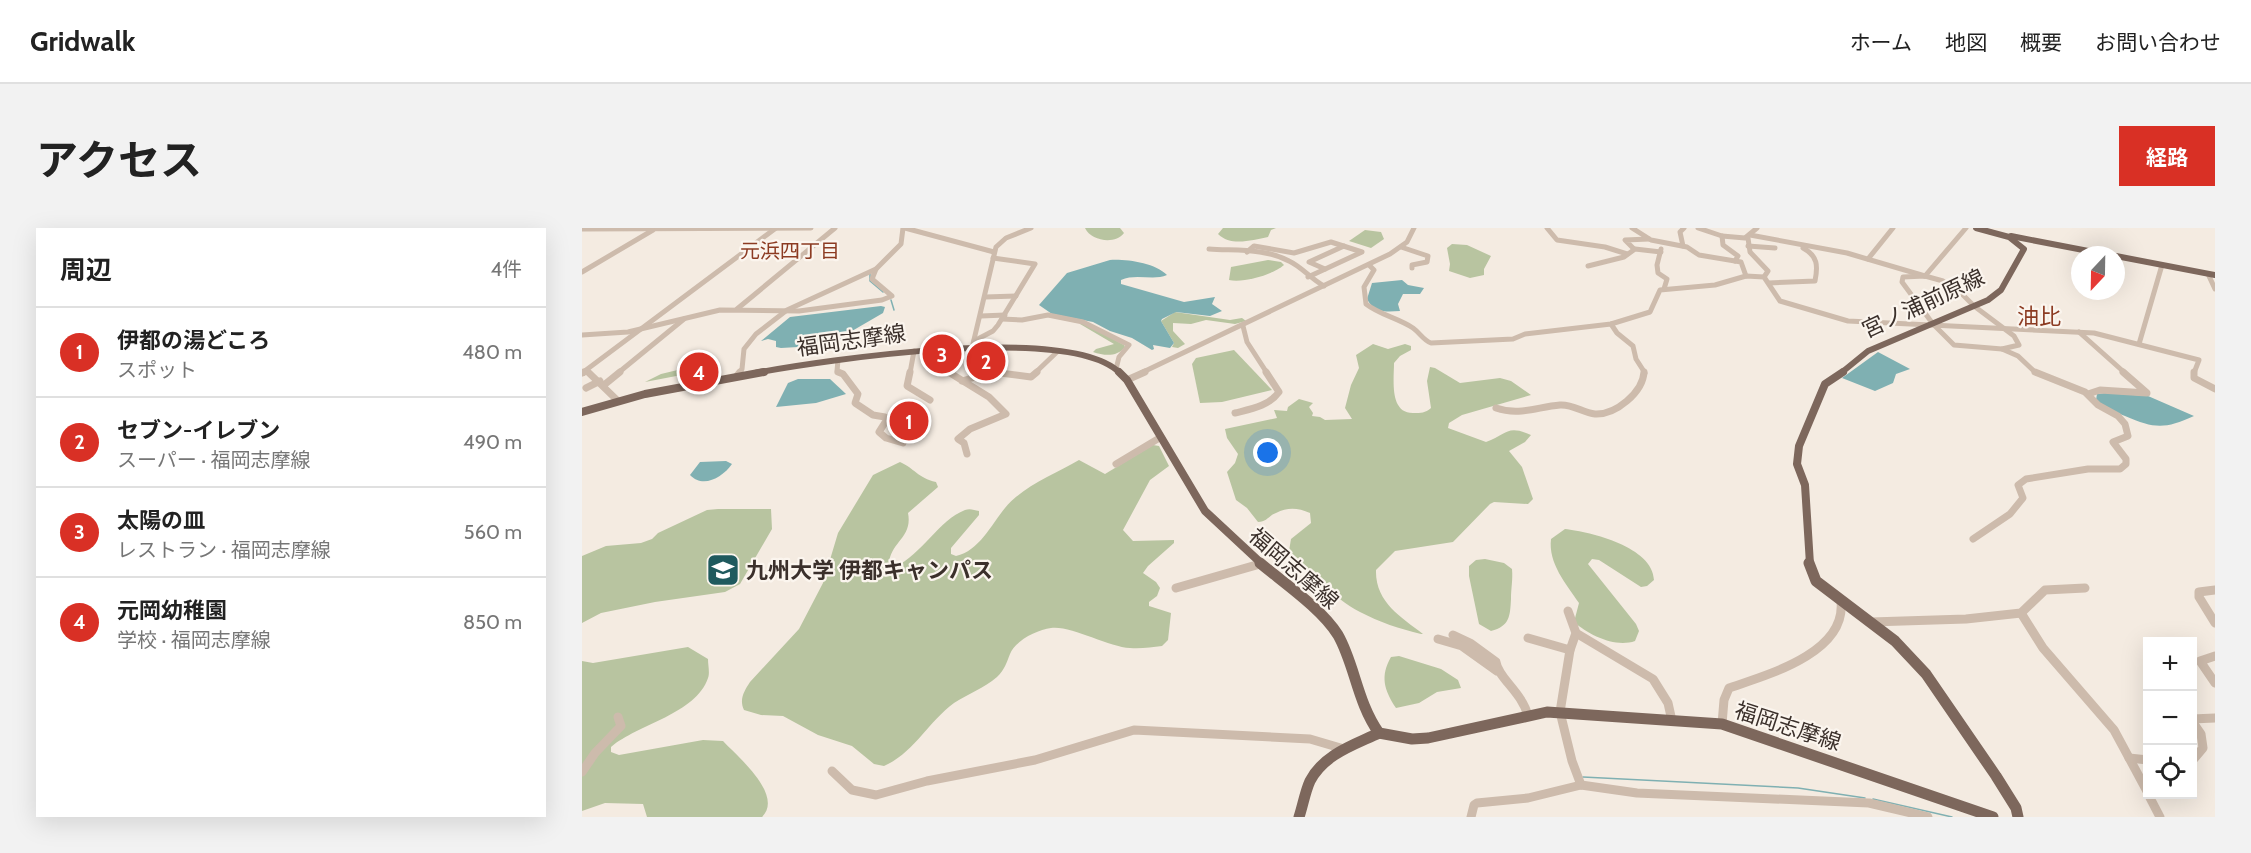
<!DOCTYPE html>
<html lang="ja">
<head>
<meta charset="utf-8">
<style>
	body { margin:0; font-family:Cabin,"Noto Sans JP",sans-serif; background:#f2f2f2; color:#222 }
	.controls { position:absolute; right:18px; bottom:18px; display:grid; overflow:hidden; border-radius:0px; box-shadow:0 6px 24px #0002 }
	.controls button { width:54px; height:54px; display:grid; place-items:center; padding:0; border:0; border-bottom:2px solid #e0e0e0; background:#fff; color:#222; font:30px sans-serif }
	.compass { position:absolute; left:1489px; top:18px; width:54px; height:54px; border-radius:50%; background:#fff; box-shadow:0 6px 24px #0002; rotate:202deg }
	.you { position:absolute; left:686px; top:225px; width:21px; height:21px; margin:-15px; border:4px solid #fff; border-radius:50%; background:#1a73e8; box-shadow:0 0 0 9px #1a73e833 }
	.badge { display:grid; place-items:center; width:39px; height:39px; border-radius:50%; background:#d93025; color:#fff; font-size:20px; font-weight:700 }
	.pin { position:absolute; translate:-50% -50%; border:3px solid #fff; box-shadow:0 2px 6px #0006 }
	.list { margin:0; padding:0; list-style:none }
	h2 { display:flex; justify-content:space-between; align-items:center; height:78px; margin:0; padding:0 24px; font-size:26px }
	h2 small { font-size:20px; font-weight:400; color:#767676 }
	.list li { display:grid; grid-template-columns:39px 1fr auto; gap:18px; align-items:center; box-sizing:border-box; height:90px; padding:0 24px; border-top:2px solid #e0e0e0 }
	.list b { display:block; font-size:22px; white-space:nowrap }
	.list p { margin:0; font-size:20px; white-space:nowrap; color:#767676 }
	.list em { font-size:20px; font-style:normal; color:#767676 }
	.icon { flex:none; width:33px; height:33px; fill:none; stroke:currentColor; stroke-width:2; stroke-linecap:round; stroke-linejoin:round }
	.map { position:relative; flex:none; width:1633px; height:589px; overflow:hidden; border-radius:0px }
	header { display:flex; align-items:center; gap:36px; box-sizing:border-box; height:84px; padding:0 30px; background:#fff; border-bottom:2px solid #e0e0e0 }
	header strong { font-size:28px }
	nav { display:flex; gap:33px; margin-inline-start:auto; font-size:21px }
	.intro { display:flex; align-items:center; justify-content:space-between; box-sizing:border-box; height:144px; padding:0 36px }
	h1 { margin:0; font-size:42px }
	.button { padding:15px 27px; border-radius:0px; background:#d93025; color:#fff; font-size:21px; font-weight:700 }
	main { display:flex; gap:36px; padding:0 36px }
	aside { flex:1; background:#fff; border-radius:0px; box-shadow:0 6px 24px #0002 }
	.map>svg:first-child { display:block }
	.green { fill:#b8c4a0 }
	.water { fill:#7fb0b2 }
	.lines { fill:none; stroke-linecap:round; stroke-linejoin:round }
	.stream { stroke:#7fb0b2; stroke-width:1.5 }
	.minor-far2 { stroke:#cdbbac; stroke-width:5 }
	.minor-far1 { stroke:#cdbbac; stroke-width:7 }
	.minor { stroke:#cdbbac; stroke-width:9 }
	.major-far2 { stroke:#7d675c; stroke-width:6 }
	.major-far1 { stroke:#7d675c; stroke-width:8 }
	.major { stroke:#7d675c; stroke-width:11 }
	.labels { text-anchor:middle; stroke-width:4.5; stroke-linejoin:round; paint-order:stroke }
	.far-neighbourhood-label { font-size:20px; fill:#8c3b22; stroke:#fbf5ee }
	.street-label { font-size:22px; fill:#3b302b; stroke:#fbf5ee }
	.far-quarter-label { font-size:22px; fill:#8c3b22; stroke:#fbf5ee }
	.poi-label { font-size:22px; font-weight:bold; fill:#3b302b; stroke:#fbf5ee; text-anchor:start }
</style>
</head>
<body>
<header>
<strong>Gridwalk</strong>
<nav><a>ホーム</a><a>地図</a><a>概要</a><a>お問い合わせ</a></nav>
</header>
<div class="intro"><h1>アクセス</h1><a class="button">経路</a></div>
<main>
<aside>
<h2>周辺<small>4件</small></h2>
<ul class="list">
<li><span class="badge">1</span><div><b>伊都の湯どころ</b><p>スポット</p></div><em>480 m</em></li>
<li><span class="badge">2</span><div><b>セブン-イレブン</b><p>スーパー · 福岡志摩線</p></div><em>490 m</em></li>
<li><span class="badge">3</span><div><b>太陽の皿</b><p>レストラン · 福岡志摩線</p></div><em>560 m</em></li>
<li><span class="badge">4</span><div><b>元岡幼稚園</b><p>学校 · 福岡志摩線</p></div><em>850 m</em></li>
</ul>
</aside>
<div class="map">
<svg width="1633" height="589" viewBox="0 0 1633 589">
	<rect width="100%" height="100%" fill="#f4ebe1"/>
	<g class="green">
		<path d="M503,0H538L542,5C533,17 509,13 503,0Z"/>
		<path d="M641,0H694L689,2L686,9C670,12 649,19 636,6Z"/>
		<path d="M783,2L799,4L802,11L789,20L767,13Z"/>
		<path d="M870,16L885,17L909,28L902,41V47L888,50L867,43L868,36L865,20Z"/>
		<path d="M686,32L699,34L702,37C690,47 662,55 647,52L649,39Z"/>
		<path d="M593,84L648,92L660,90L664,93L653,96L624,92L609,96L591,95V103L603,116L596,120L590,119L592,115L579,93Z"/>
		<path d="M501,95L542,117L543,119C535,129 523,128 511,124L514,121L532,116L498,96Z"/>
		<path d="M791,116L806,121L823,116L829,118V122L818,128L812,135C812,152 807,186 832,185C839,185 843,185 849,180L845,153L848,139L853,140L878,155L918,150L929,153L949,167L880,187L867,195L866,200L904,214C925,207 924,196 949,207L943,214L927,223L940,239L951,271L946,276L912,274L908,276L871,314L813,323L794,342C793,374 819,389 841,406H839C818,401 797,394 778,384C751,370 729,344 707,323L709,311L729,295L728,285C716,280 706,279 694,285C686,288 685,294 676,294L665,280L654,272L645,244L653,235L656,226L645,210L643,201L695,190L692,182L705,183L706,179L717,171L731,175L727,179L731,185L730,188L738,189L743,192L770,191L763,180L769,157L777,140L774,127Z"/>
		<path d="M652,122L690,162L640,174L618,175L610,136L614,130Z"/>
		<path d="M129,134L137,135L136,140L63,154L79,146Z"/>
		<path d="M571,217L577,218L587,238L568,252L541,302L551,313L592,312V315L566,338L561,345L574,354L578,360L575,368L567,374V378L589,385L586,412L580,418C570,419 559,421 548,420C527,419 488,397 469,400C455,402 434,412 428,426C424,436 423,441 415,449C402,460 386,466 372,475C346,494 332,525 302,538L292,536L270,518L236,507L201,488L179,487L162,482C157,472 162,463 168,454L217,401L241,355L256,305L291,247L318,234C332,240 336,250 354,254L356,259L326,285C331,310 308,314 307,336L313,339C340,326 357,292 383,282C388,280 392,282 397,283V287L369,320V326L374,328C397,323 409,297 423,280C441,258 473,246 497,232L523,246Z"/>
		<path d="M136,281H189L190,301L158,356L143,364L73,374L19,385L0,395V328L24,318L59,315L70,311L76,305L125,282Z"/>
		<path d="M983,301C1009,304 1071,319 1072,352L1065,358L1059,359L1017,332L1010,331L1006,336L1054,396L1057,403L1053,413C1033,420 1007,407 992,394L997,375C984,356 966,335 969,311Z"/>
		<path d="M903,331L922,335L930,341C931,352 929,360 929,371C928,388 928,398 909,403L897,396L887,348V338L894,332Z"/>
		<path d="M106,419L126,431C126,437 128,445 126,450C114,486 56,496 29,519V524L37,527L121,512L141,513C156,529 202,567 180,589H65L61,576L23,575L0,583V433L11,435Z"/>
		<path d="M817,428L859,441L876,452L879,460L855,464L837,475L814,480C802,462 798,448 809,429Z"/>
	</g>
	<g class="water">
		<path d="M528,32C545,31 573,35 585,47C571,53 554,45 539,52V56L602,74L633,69L630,76L640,83L628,88L594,84L580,91L579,93L592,115L588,120L571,117L572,121L570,122L550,110L528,103L511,94L470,86L457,77L485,45Z"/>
		<path d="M820,52L826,57L842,60L838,66H821L816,76L818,83C804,84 792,85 785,71L790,55Z"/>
		<path d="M299,78L303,79L301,85L270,103L250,117L199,120L194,119V113L186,111L179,113L208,89Z"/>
		<path d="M1296,124L1328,141L1314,146L1311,155L1293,163L1260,150Z"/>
		<path d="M216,151H248L264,166L234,175L194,179L206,155Z"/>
		<path d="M1523,165L1566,168L1612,188C1583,201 1573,201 1543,188C1533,184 1523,180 1514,172L1515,166Z"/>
		<path d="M144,233L150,236C141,249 121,261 108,247L118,234Z"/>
	</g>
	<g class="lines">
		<g class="stream">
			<path d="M288,46V53L301,64"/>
			<path d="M309,72L312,82"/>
			<path d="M1001,549L1216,560L1283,570"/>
			<path d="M1291,571L1370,589"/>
		</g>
		<g class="minor-far2">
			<path d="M323,0L412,24"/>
			<path d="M965,0L975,12L1023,19L1045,26"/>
			<path d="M1050,0L1069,12L1105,19L1117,27L1159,34L1164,48"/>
			<path d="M1116,0L1140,8L1163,10L1175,0"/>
			<path d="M0,1L229,0"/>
			<path d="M1168,7L1265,25L1343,48"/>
			<path d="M1140,8L1141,17L1156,28L1153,33"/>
			<path d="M1166,10L1168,24L1186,43L1182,49"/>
			<path d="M1101,18L1098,4L1102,0"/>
			<path d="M1166,18L1193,20"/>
			<path d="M819,19L846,28L845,34L830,37V40"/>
			<path d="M627,21C653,23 683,20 707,33C720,39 729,51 742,58"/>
			<path d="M1052,21L1043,12L1067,11"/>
			<path d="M1079,21L1075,37L1076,45L1085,51L1082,61"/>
			<path d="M665,24L672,18L712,25L749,14L780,24L726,49"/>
			<path d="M1286,31L1311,0"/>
			<path d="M787,37L792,42L782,59L784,76C798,87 816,90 831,100C838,105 841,112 849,115L931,111L943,106L1029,96L1068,84L1078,62L1133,57L1164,48L1182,49L1198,73L1266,93L1512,105L1617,132L1612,145"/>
			<path d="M1006,38L1042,29L1053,21L1079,24"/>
			<path d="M743,41L727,34L762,18"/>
			<path d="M0,44L71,2"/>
			<path d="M1626,46L1633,61"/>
			<path d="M1343,48L1361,53L1378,64L1392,78L1432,108L1437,117L1420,121L1372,117L1351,96L1320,54L1321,49Z"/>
			<path d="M1343,48L1384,0"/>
			<path d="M1187,55L1233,53C1236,38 1236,28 1221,20"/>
			<path d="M403,69L434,68"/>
			<path d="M155,81L253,0"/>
			<path d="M399,88L423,87"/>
			<path d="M420,91L440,92L466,87L501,94L547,117L537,129L534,141"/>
			<path d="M1029,96L1035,105L1051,118L1054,131L1063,145"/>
			<path d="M661,98L665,114L685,145"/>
			<path d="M1497,104L1543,145"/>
			<path d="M0,107L46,104L138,82L217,83L300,72L310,68L290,51L294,41"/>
			<path d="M392,113L411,103L416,97L453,36L411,30"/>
			<path d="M1557,116L1580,37"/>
			<path d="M1420,121L1436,128L1454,145"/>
			<path d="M256,132L255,143L259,145"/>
			<path d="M5,143L8,145"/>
			<path d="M0,145L194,0"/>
			<path d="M36,145L102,91"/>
			<path d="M157,145L160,141L162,121L174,106L205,82L294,41L319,16L321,0"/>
			<path d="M328,145L332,123"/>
			<path d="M368,145L390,120L414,19L424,10L449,0"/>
			<path d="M406,145H418"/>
			<path d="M453,145L476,123"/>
			<path d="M559,145L808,26L825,14L832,0"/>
		</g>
		<g class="minor-far1">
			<path d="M6,144L35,172"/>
			<path d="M256,144L261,146L276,166L273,175L291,187L303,189L304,193L297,204L304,210L321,215"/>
			<path d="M328,144L325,158L348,172"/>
			<path d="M369,144L368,145L407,169L424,186L388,201L376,211L382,215L385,226"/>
			<path d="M1612,144V150L1633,161"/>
			<path d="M0,145L2,144"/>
			<path d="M154,149L158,144"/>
			<path d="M545,152L563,144"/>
			<path d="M380,153L410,144L449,149L455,144"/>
			<path d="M22,157L38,144"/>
			<path d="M4,160L18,153"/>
			<path d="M1506,166L1518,162L1565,165L1541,144"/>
			<path d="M914,180C937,188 955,179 978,177C991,176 1001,185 1013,186C1034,187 1061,164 1062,144"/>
			<path d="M653,185C669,181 687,178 697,164L684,144"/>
			<path d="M534,236L579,209"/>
			<path d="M1391,311L1428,286L1441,270L1436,257L1444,251L1506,241H1538L1544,236V231L1531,214L1546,208L1543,196L1536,188L1516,177L1503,164L1453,144"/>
		</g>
		<g class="minor">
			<path d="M594,360L678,336"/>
			<path d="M1633,362L1617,364V369L1633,395"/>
			<path d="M986,383L994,405L988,422"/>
			<path d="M1439,385L1461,420L1532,502L1566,565"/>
			<path d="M1289,394L1384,391L1439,385L1463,362L1503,360"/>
			<path d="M994,405L1071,451L1086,475L1090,493"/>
			<path d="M871,407L888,415L914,434C916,450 940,464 946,488"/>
			<path d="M946,410L988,422L978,484L990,533L999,557"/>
			<path d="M856,411L880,418L915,443"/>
			<path d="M1633,428L1618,433L1633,455"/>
			<path d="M1610,491L1633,490"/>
			<path d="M1610,493L1619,506L1621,520L1610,533"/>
			<path d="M1140,496L1142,472L1147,460C1185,447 1264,425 1259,374"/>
			<path d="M1547,530L1566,532"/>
			<path d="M250,543L270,562L294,567L345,553L453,532L552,502L728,511L762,521"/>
			<path d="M0,544L13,525L39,498L36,489"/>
			<path d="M1566,566L1578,589"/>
			<path d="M889,589L892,577L895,575L946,570L999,557L1055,565L1287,575L1346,589"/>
		</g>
		<g class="major-far2">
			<path d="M1429,8L1527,27"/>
			<path d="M1534,28L1633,47"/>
			<path d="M173,145C243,132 488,95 538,145"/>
			<path d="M1259,145L1286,123L1406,72L1419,62L1442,21L1427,9L1394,0"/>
		</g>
		<g class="major-far1">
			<path d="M537,144L545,152L623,283L680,336"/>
			<path d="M0,184L63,166L182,144"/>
			<path d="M1228,336L1223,257L1215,236L1217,218L1243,156L1261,144"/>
		</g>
		<g class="major">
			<path d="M678,335C702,355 740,381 756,407C773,437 775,474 797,505L830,511L846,510L965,484L1140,496L1411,589"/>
			<path d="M1227,335L1234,353L1313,413L1344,446L1414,548L1434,580L1436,589"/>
			<path d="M717,589C721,577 723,564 728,553C742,526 772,517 797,505"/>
		</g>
	</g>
	<defs>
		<g id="university-square" transform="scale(1.725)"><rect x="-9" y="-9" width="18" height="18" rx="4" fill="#1f5a5e" stroke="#fbf5ee"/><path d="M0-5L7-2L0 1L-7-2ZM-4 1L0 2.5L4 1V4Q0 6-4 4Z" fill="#fff"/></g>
	</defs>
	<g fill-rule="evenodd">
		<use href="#university-square" x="141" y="342"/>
	</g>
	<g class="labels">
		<g class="far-neighbourhood-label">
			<text x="208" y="30">元浜四丁目</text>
		</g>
		<g class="street-label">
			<text transform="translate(1341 75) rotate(-25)" y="8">宮ノ浦前原線</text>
			<text transform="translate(269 112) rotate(-8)" y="8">福岡志摩線</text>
			<text transform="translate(712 340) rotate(41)" y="8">福岡志摩線</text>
			<text transform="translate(1206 498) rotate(18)" y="8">福岡志摩線</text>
		</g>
		<g class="far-quarter-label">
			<text x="1457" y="96">油比</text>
		</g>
		<g class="poi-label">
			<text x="164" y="350">九州大学 伊都キャンパス</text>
		</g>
	</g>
</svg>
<div class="controls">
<button>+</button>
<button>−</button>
<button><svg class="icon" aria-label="locate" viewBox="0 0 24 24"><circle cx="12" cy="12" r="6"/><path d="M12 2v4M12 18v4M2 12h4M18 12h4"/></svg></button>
</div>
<svg class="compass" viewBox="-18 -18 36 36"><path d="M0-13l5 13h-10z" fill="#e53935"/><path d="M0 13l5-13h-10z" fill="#767676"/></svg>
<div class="you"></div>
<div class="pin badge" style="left:327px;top:193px">1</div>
<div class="pin badge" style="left:404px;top:133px">2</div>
<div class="pin badge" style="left:360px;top:126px">3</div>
<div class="pin badge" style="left:117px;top:144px">4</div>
</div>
</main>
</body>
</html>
